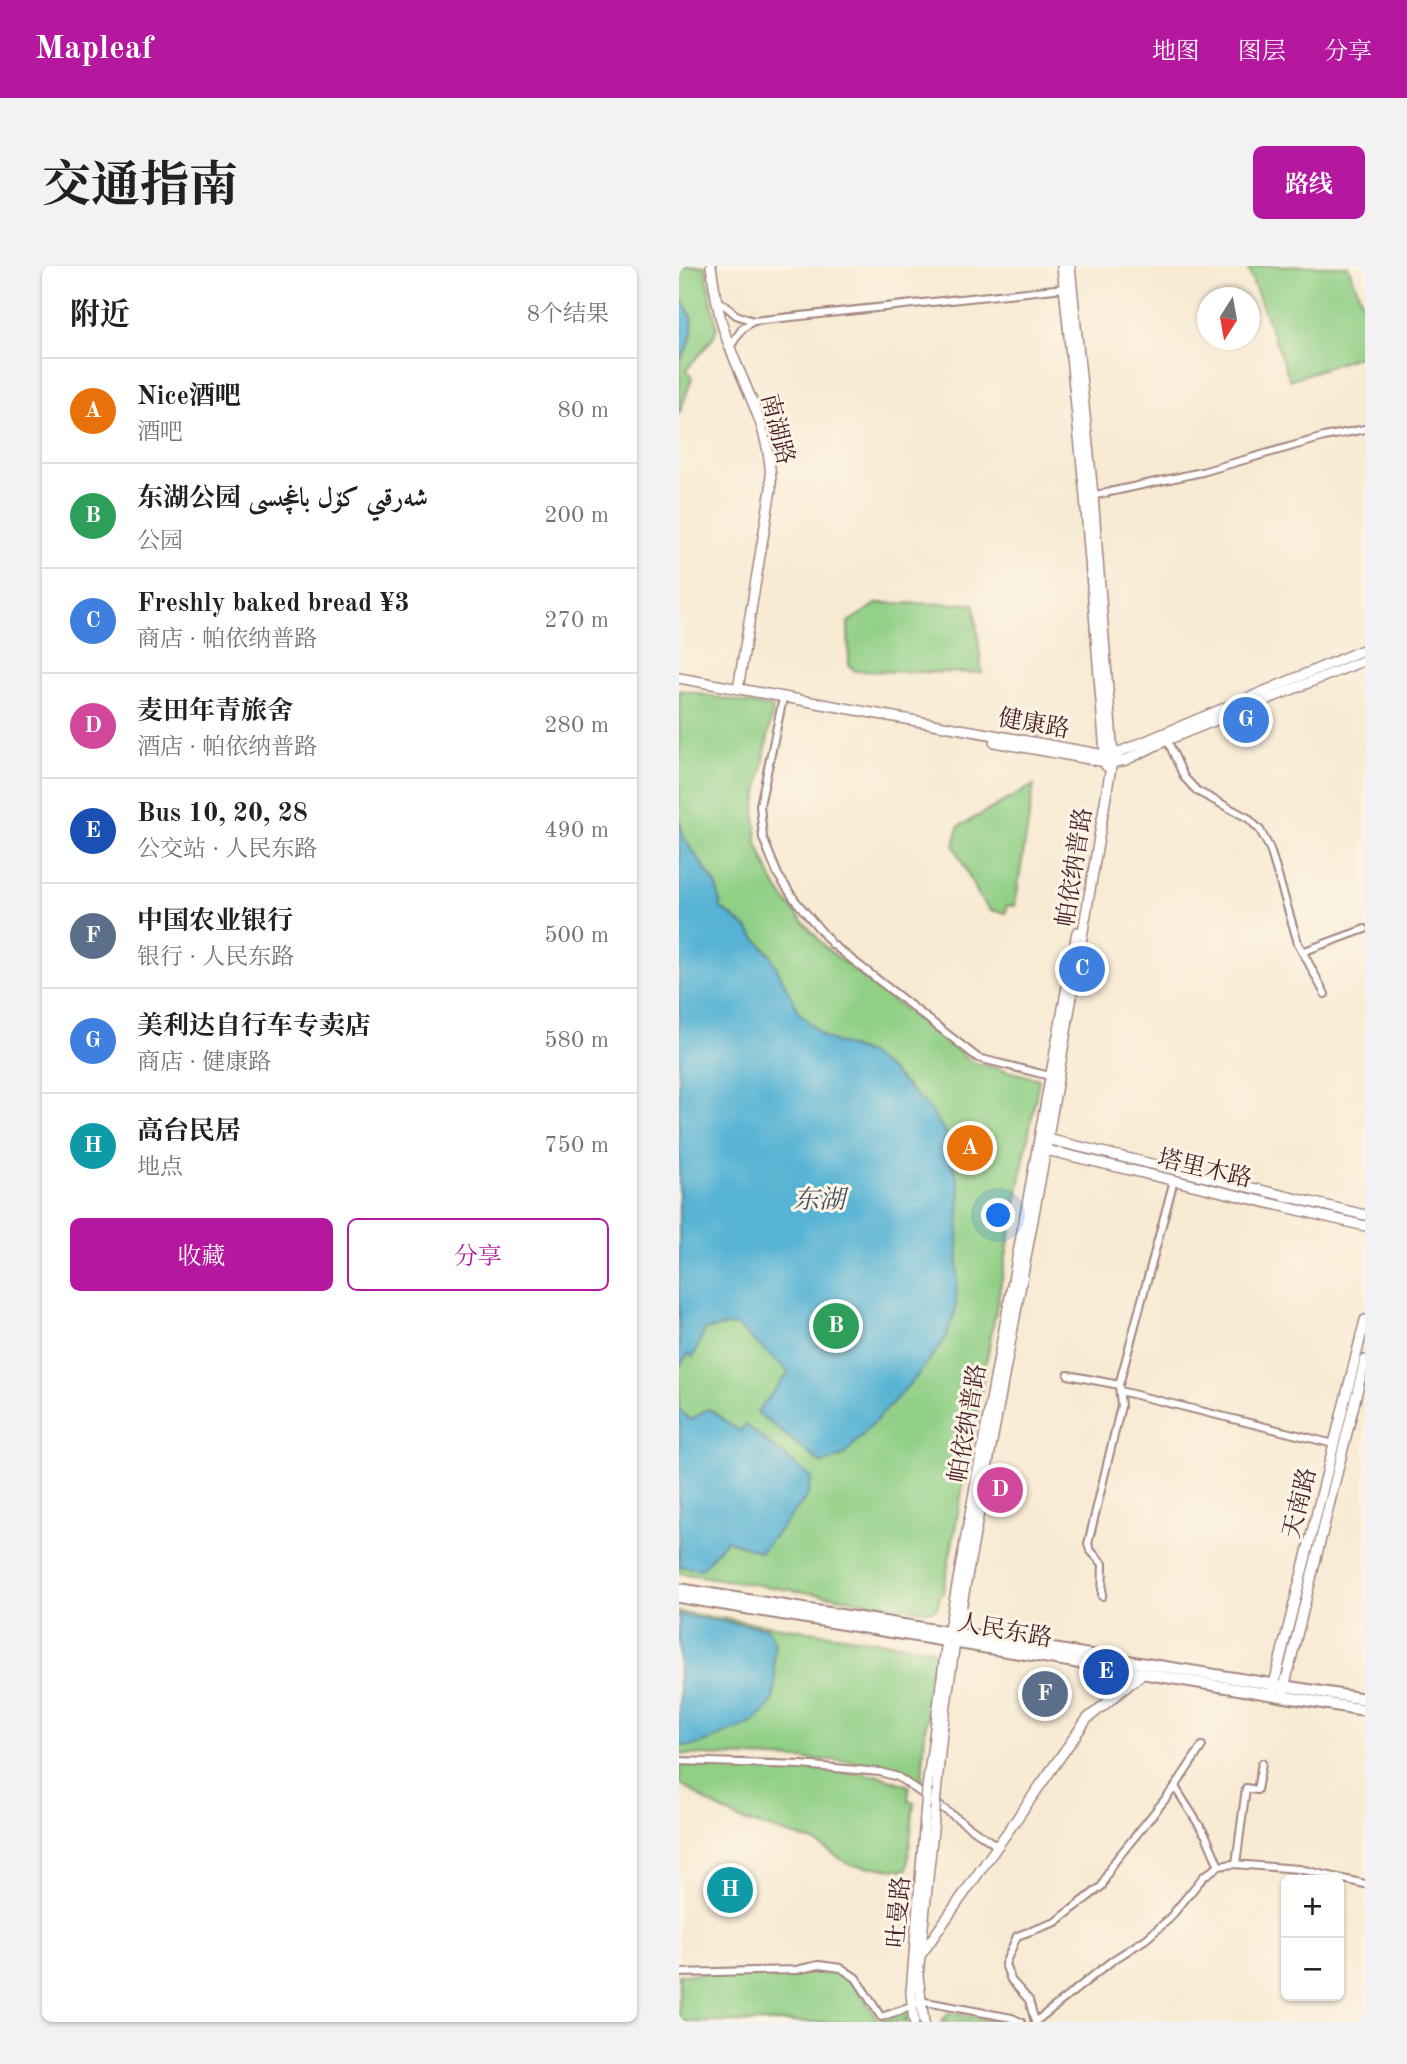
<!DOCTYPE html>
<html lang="zh">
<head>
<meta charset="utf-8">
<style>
	body { margin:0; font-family:"Old Standard TT",Amiri,"Noto Serif SC",serif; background:#f2f2f2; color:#202124 }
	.controls { position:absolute; right:21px; bottom:21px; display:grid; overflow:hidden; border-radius:10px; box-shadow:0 2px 5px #0004 }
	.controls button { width:63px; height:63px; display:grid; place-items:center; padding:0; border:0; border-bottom:2px solid #e0e0e0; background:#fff; color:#202124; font:35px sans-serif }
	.compass { position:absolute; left:518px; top:21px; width:63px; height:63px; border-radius:50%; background:#fff; box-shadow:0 2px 5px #0004; rotate:191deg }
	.you { position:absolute; left:320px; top:950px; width:24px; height:24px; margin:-18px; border:5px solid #fff; border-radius:50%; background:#1a73e8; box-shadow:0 0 0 10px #1a73e833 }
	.badge { display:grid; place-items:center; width:46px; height:46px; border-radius:50%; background:#b5179e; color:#fff; font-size:23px; font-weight:700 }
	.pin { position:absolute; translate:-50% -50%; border:4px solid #fff; box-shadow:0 2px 7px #0006 }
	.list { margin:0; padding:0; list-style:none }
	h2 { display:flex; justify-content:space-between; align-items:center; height:91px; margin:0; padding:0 28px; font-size:30px }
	h2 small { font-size:23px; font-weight:400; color:#757577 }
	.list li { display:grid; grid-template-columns:46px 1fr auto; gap:21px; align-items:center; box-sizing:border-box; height:105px; padding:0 28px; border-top:2px solid #e0e0e0 }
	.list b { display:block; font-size:26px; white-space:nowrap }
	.list p { margin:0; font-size:23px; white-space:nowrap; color:#757577 }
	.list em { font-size:23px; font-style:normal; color:#757577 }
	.actions { display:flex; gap:14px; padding:21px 28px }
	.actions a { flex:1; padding:16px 0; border:2px solid #b5179e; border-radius:10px; text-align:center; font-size:24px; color:#b5179e }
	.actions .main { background:#b5179e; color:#fff }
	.map { position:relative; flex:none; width:686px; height:1756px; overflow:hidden; border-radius:10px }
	header { display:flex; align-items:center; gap:42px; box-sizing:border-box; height:98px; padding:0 35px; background:#b5179e; color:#fff }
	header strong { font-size:33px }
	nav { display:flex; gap:38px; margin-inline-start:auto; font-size:24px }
	.intro { display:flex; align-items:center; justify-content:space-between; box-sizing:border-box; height:168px; padding:0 42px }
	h1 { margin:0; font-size:49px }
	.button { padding:18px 32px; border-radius:10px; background:#b5179e; color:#fff; font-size:24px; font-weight:700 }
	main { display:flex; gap:42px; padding:0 42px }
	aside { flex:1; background:#fff; border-radius:10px; box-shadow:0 2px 5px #0004 }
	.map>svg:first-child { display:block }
	.green { fill:#90cf86; stroke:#6d7758; stroke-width:2 }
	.water { fill:#56b3d4; stroke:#506980; stroke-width:2 }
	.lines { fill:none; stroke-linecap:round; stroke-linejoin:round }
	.street-casing { stroke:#a1847f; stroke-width:10 }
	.secondary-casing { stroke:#a1847f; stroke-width:12 }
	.primary-casing { stroke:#a1847f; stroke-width:14 }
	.street { stroke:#fff; stroke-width:6 }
	.secondary { stroke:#fff; stroke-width:9 }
	.primary { stroke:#fff; stroke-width:10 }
	.secondary-bridge-casing { stroke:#a1847f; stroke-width:12; stroke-linecap:butt }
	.secondary-bridge { stroke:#fff; stroke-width:9 }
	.labels { text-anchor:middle; stroke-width:6; stroke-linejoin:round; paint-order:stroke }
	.street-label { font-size:24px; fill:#4a1f2b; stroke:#fcf5e5 }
	.water-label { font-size:26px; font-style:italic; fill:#4e5366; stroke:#fcf5e5 }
</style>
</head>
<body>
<header>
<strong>Mapleaf</strong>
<nav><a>地图</a><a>图层</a><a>分享</a></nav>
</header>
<div class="intro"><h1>交通指南</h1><a class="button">路线</a></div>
<main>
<aside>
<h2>附近<small>8个结果</small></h2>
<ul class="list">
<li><span class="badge" style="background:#e8710a">A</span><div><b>Nice酒吧</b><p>酒吧</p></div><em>80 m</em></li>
<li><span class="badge" style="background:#2e9e5b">B</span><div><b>东湖公园 شەرقىي كۆل باغچىسى</b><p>公园</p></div><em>200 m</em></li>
<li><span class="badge" style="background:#3f7fe0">C</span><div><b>Freshly baked bread ¥3</b><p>商店 · 帕依纳普路</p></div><em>270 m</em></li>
<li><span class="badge" style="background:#d1479c">D</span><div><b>麦田年青旅舍</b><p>酒店 · 帕依纳普路</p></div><em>280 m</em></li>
<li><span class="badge" style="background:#1a4fb4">E</span><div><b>Bus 10, 20, 28</b><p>公交站 · 人民东路</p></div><em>490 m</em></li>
<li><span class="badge" style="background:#5c6f8a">F</span><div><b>中国农业银行</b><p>银行 · 人民东路</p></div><em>500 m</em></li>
<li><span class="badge" style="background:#3f7fe0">G</span><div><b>美利达自行车专卖店</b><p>商店 · 健康路</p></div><em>580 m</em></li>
<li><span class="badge" style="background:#0f9aa8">H</span><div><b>高台民居</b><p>地点</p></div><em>750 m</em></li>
</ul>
<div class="actions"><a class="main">收藏</a><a>分享</a></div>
</aside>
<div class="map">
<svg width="686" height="1756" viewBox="0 0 686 1756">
	<rect width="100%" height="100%" fill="#fcf5e5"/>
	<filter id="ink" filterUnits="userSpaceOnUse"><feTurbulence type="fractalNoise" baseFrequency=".0143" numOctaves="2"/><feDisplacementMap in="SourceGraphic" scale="14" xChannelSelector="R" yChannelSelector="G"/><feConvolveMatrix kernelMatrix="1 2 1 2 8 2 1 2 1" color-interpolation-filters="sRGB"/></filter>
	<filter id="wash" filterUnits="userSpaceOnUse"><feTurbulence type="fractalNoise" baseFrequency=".00686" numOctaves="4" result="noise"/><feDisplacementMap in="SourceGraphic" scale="28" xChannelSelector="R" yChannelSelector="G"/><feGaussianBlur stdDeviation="1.57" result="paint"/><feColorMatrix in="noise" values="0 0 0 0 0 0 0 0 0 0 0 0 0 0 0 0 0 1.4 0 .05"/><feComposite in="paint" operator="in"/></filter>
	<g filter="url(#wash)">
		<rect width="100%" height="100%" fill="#f8ead3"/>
		<g class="green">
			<path d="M0,0H26L38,62L34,72L7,104L13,112L0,149Z"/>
			<path d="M568,0H669L686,43V88L611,114Z"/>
			<path d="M199,337L295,338L303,407L176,405L170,399L169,356Z"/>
			<path d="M0,424L94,442L76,544L78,577L93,614L110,639L147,682L293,796L360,813L264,1327L261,1330L258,1342L250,1345L0,1307Z"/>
			<path d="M355,519L336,640L328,639L327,647L311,644L301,632L275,580L279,561Z"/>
			<path d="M0,1346L252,1383L258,1389L259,1396L246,1463L243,1518L221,1503L169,1495L0,1488Z"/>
			<path d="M0,1499L142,1503L201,1510L230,1520L229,1535L235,1536L228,1604L171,1599L136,1576L59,1553L31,1538L1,1517Z"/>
			<path d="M136,1703H156L172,1711L199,1755L227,1746L229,1756H0V1709L56,1706L96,1709Z"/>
			<path d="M270,1747L329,1756H262Z"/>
		</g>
		<g class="water">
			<path d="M0,32C20,53 16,73 0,95Z"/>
			<path d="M0,553L5,572L38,620L42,642L67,661L91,688L120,747L146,772L189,788L211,804L247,839L267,867L281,924L277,1042L267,1072L238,1110L164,1190L143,1198L78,1146L110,1106L58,1060L50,1059L26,1064L14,1091L9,1088L0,1101Z"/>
			<path d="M0,1143L11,1154C19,1151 22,1145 30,1143L60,1165L67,1159L133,1212L128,1231L82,1286L47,1274L23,1303L0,1300Z"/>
			<path d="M0,1349L88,1362C101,1383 93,1378 95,1397C99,1428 96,1444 67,1460C60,1464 53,1464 46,1467C32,1474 17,1483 0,1479Z"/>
		</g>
	</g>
	<g filter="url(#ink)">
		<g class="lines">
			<g class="street-casing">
				<g id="street">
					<path d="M37,32L57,49L74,55"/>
					<path d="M51,81L63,63L74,55L385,22"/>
					<path d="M412,230L523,206L645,171L686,163"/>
					<path d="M103,437L81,539L84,572L99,609L116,634L153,678L299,792L371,810"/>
					<path d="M487,471L505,511L518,525L569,552L581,564L591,583L619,677L646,728"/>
					<path d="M623,686L686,663"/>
					<path d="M389,1109L440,1119"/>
					<path d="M441,1125L655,1178"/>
					<path d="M423,1330L424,1298L411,1284L409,1278L442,1140L440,1119L495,914"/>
					<path d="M0,1495L122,1499L201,1506L219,1511L318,1580"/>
					<path d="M496,1521L527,1570L540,1600"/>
					<path d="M557,1598L567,1522L578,1524L583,1497"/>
					<path d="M0,1707L117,1704L140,1699L162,1702L177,1712L202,1751L232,1741L241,1735L333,1752L342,1756"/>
					<path d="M356,1756L434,1694L467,1673L489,1654L525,1610L540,1600L554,1598L620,1603L686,1618"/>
					<path d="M356,1756L350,1734L332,1714L326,1698L338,1670L377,1656L423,1620L432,1600L496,1521L523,1480"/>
				</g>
			</g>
			<g class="secondary-casing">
				<g id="secondary">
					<path d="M32,0C36,27 40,53 50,79C69,130 93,166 92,223L59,423"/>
					<path d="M383,0L406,231L427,500"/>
					<path d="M0,412L431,490L686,383"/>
					<path d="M315,476L432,497L447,494L488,474L686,394"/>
					<path d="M364,872L686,949"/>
					<path d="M363,883L686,960"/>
					<path d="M594,1422L686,1054"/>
					<path d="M604,1426L686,1094"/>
					<path d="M248,1522L268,1374L398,666"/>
					<path d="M257,1528L263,1466L276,1376L367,883L434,489L414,229L391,0"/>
					<path d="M241,1690L408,1453L463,1408"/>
					<path d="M235,1756L232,1727L247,1539"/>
					<path d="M245,1756L239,1710L256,1544"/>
				</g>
			</g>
			<g class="primary-casing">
				<g id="primary">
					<path d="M0,1323L686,1433"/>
					<path d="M0,1331L686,1444"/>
				</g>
			</g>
			<use href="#street" class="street"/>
			<use href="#secondary" class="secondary"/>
			<use href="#primary" class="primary"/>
			<g class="secondary-bridge-casing">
				<g id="secondary-bridge">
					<path d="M247,1539L248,1522"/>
					<path d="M256,1544L257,1528"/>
				</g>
			</g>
			<use href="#secondary-bridge" class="secondary-bridge"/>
		</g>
	</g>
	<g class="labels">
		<g class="street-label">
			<text transform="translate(99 163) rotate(76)" y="8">南湖路</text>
			<text transform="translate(355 457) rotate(10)" y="8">健康路</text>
			<text transform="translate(395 601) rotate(-81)" y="8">帕依纳普路</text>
			<text transform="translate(526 902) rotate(13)" y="8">塔里木路</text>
			<text transform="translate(288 1157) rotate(-80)" y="8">帕依纳普路</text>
			<text transform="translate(620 1237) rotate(-76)" y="8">天南路</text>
			<text transform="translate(326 1364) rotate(10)" y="8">人民东路</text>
			<text transform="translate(219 1646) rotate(-85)" y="8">吐曼路</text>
		</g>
		<g class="water-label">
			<text x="140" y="942">东湖</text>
		</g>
	</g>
</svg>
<div class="controls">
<button>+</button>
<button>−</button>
</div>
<svg class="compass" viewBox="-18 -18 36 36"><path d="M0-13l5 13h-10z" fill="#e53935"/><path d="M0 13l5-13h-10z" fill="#757577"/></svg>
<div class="you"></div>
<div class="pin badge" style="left:291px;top:882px;background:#e8710a">A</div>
<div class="pin badge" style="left:157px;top:1060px;background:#2e9e5b">B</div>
<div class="pin badge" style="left:403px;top:703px;background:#3f7fe0">C</div>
<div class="pin badge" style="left:321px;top:1224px;background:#d1479c">D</div>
<div class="pin badge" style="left:427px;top:1406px;background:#1a4fb4">E</div>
<div class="pin badge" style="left:366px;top:1428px;background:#5c6f8a">F</div>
<div class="pin badge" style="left:567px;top:454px;background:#3f7fe0">G</div>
<div class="pin badge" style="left:51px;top:1624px;background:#0f9aa8">H</div>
</div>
</main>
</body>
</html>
